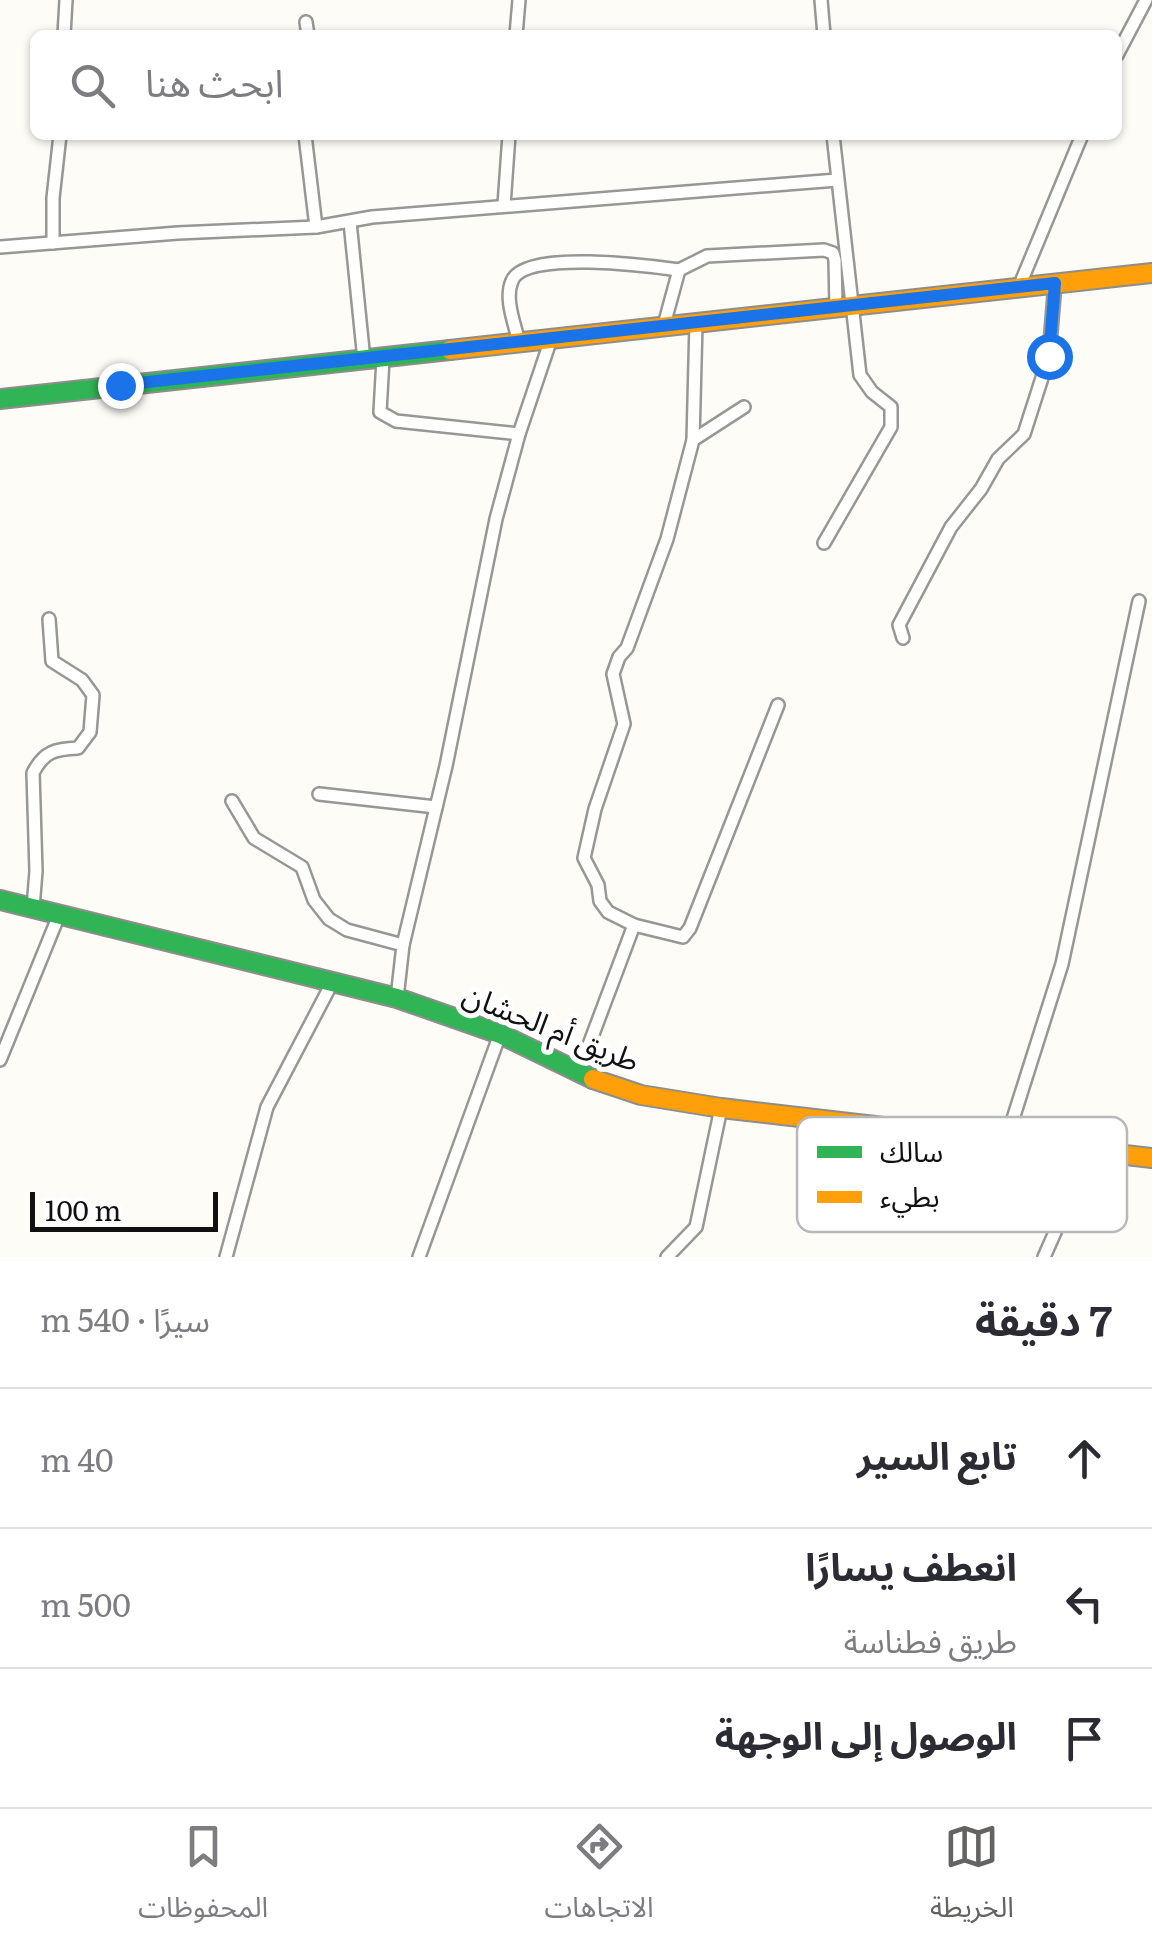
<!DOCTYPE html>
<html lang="ar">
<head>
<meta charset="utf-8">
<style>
	body { margin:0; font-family:Literata,"Noto Sans Arabic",serif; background:#f7f7f7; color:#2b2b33; direction:rtl }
	.scale { position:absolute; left:30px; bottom:25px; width:188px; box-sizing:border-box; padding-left:10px; border:5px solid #111; border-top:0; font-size:28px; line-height:35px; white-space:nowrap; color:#111; -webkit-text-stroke:8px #fff; paint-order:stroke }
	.stop { position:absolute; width:30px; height:30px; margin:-22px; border:8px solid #1a73e8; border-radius:50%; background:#fff }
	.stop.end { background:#1a73e8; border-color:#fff; box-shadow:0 2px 10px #0008 }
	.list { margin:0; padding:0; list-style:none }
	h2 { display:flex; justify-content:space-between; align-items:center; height:130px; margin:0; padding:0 40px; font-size:42px }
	h2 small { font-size:32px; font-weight:400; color:#7c7c81 }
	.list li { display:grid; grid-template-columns:65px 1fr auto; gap:30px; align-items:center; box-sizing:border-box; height:140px; padding:0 40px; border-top:2px solid #e1e1e2 }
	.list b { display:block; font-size:38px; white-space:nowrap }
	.list p { margin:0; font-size:32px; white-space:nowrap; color:#7c7c81 }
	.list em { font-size:32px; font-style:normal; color:#7c7c81 }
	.icon { flex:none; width:55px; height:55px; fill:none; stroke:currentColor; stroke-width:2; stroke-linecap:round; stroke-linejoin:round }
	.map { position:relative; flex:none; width:1152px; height:1257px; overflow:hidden; direction:ltr }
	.search { position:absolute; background:#fff; box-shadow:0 2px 8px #0004; left:30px; right:30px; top:30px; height:110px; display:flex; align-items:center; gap:25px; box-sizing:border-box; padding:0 35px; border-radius:15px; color:#7c7c81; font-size:38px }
	.sheet { height:550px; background:#fff }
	nav { display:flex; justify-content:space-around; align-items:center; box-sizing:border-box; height:140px; border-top:2px solid #e1e1e2; background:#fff; font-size:28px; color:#7c7c81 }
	nav a { display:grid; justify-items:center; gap:5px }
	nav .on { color:#646362 }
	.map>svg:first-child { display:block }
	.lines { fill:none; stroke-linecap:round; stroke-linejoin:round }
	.street-casing { stroke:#979795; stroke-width:16 }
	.fast-casing { stroke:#8e8d8b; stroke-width:22 }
	.slow-casing { stroke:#8e8d8b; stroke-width:22 }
	.street { stroke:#fffffe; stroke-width:11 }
	.fast { stroke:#30b455; stroke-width:18 }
	.slow { stroke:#ff9f0a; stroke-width:18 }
	.route { stroke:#1a73e8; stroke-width:12 }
	.labels { text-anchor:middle; stroke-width:10; stroke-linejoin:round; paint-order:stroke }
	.street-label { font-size:30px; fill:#111; stroke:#fff }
	.key { fill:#fff; stroke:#b8b8b8; stroke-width:2.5 }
	.key-label { font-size:28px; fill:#111 }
</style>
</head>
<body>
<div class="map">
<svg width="1152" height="1257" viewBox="0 0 1152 1257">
	<rect width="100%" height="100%" fill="#fdfcf7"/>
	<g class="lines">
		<g class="street-casing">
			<g id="street">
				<path d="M821,0L824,35"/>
				<path d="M306,22L308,35"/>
				<path d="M64,35L66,0"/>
				<path d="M516,35L519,0"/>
				<path d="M1117,55L1146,0"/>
				<path d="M305,135L316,227"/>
				<path d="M504,205L509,135"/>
				<path d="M350,222L364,360"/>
				<path d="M53,243V198L60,135"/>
				<path d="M0,247L178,233L316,227L372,217L837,180"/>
				<path d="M1019,287L1082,135"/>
				<path d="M696,323L693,440L667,539L627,648L619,657L613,674L624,724L595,809L584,858L598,885L600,901L608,912L634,925L683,937L690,928L778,705"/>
				<path d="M664,325L679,270L707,256L824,250L833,253L835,260L836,307"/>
				<path d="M519,343C515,324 504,299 512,281C524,249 651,266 679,270"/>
				<path d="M383,359L380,412L396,421L519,434"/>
				<path d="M693,440L744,407"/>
				<path d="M824,543L891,427V407L872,392L860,375L833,135"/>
				<path d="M903,638L899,625L951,527L981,489L998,459L1024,434L1049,356L1055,283"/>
				<path d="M319,794L436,807"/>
				<path d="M232,801L254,838L302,867L314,900L329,919L347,930L403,945"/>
				<path d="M33,908L36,871L33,773C44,751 56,749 78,748L90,732L93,695L82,680L52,661L49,619"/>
				<path d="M397,998L403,945L446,766L496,519L519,434L551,339"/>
				<path d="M0,1060L59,915"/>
				<path d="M578,1074L634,925"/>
				<path d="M1006,1141L1062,964L1139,601"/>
				<path d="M226,1257L267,1107L333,981"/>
				<path d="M419,1257L500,1034"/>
				<path d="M667,1257L696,1227L721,1108"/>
				<path d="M1044,1257L1091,1151"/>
			</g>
		</g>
		<g class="fast-casing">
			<g id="fast">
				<path d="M0,399L450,350"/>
				<path d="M0,900L397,998L500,1034L593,1079"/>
			</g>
		</g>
		<g class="slow-casing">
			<g id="slow">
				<path d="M450,350L1152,273"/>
				<path d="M593,1079L641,1095L721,1108L1152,1158"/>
			</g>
		</g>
		<use href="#street" class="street"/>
		<use href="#fast" class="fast"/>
		<use href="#slow" class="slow"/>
	</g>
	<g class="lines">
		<path class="route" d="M120,385L1055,283L1049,356"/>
	</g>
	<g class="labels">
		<g class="street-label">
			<text transform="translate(551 1028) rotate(22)" y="10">طريق أم الحشان</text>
		</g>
	</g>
	<rect x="797" y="1117" width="330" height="115" rx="15" class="key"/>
	<rect x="817" y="1146" width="45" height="12" fill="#30b455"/>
	<rect x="817" y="1191" width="45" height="12" fill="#ff9f0a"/>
	<g class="key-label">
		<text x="880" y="1162">سالك</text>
		<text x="880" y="1207">بطيء</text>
	</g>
</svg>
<div class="scale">100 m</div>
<div class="stop" style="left:1049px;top:356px"></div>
<div class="stop end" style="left:120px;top:385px"></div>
<div class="search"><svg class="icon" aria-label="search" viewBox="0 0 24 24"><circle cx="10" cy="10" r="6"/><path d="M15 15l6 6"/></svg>ابحث هنا</div>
</div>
<section class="sheet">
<h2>7 دقيقة<small>سيرًا · 540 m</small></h2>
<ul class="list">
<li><svg class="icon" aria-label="ahead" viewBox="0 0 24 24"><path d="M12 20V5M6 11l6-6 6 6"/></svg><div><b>تابع السير</b></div><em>40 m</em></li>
<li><svg class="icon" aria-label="left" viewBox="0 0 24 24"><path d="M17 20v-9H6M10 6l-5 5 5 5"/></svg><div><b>انعطف يسارًا</b><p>طريق فطناسة</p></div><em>500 m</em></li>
<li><svg class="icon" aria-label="arrive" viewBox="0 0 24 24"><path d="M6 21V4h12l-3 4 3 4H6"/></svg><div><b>الوصول إلى الوجهة</b></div></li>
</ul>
</section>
<nav>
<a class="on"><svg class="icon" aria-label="map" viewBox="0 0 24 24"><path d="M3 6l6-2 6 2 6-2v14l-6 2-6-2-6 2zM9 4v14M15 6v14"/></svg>الخريطة</a>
<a><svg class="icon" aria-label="directions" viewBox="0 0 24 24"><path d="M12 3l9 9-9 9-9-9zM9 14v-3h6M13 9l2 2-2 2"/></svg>الاتجاهات</a>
<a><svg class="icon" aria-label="saved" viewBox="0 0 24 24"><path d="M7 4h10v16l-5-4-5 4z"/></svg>المحفوظات</a>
</nav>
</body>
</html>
